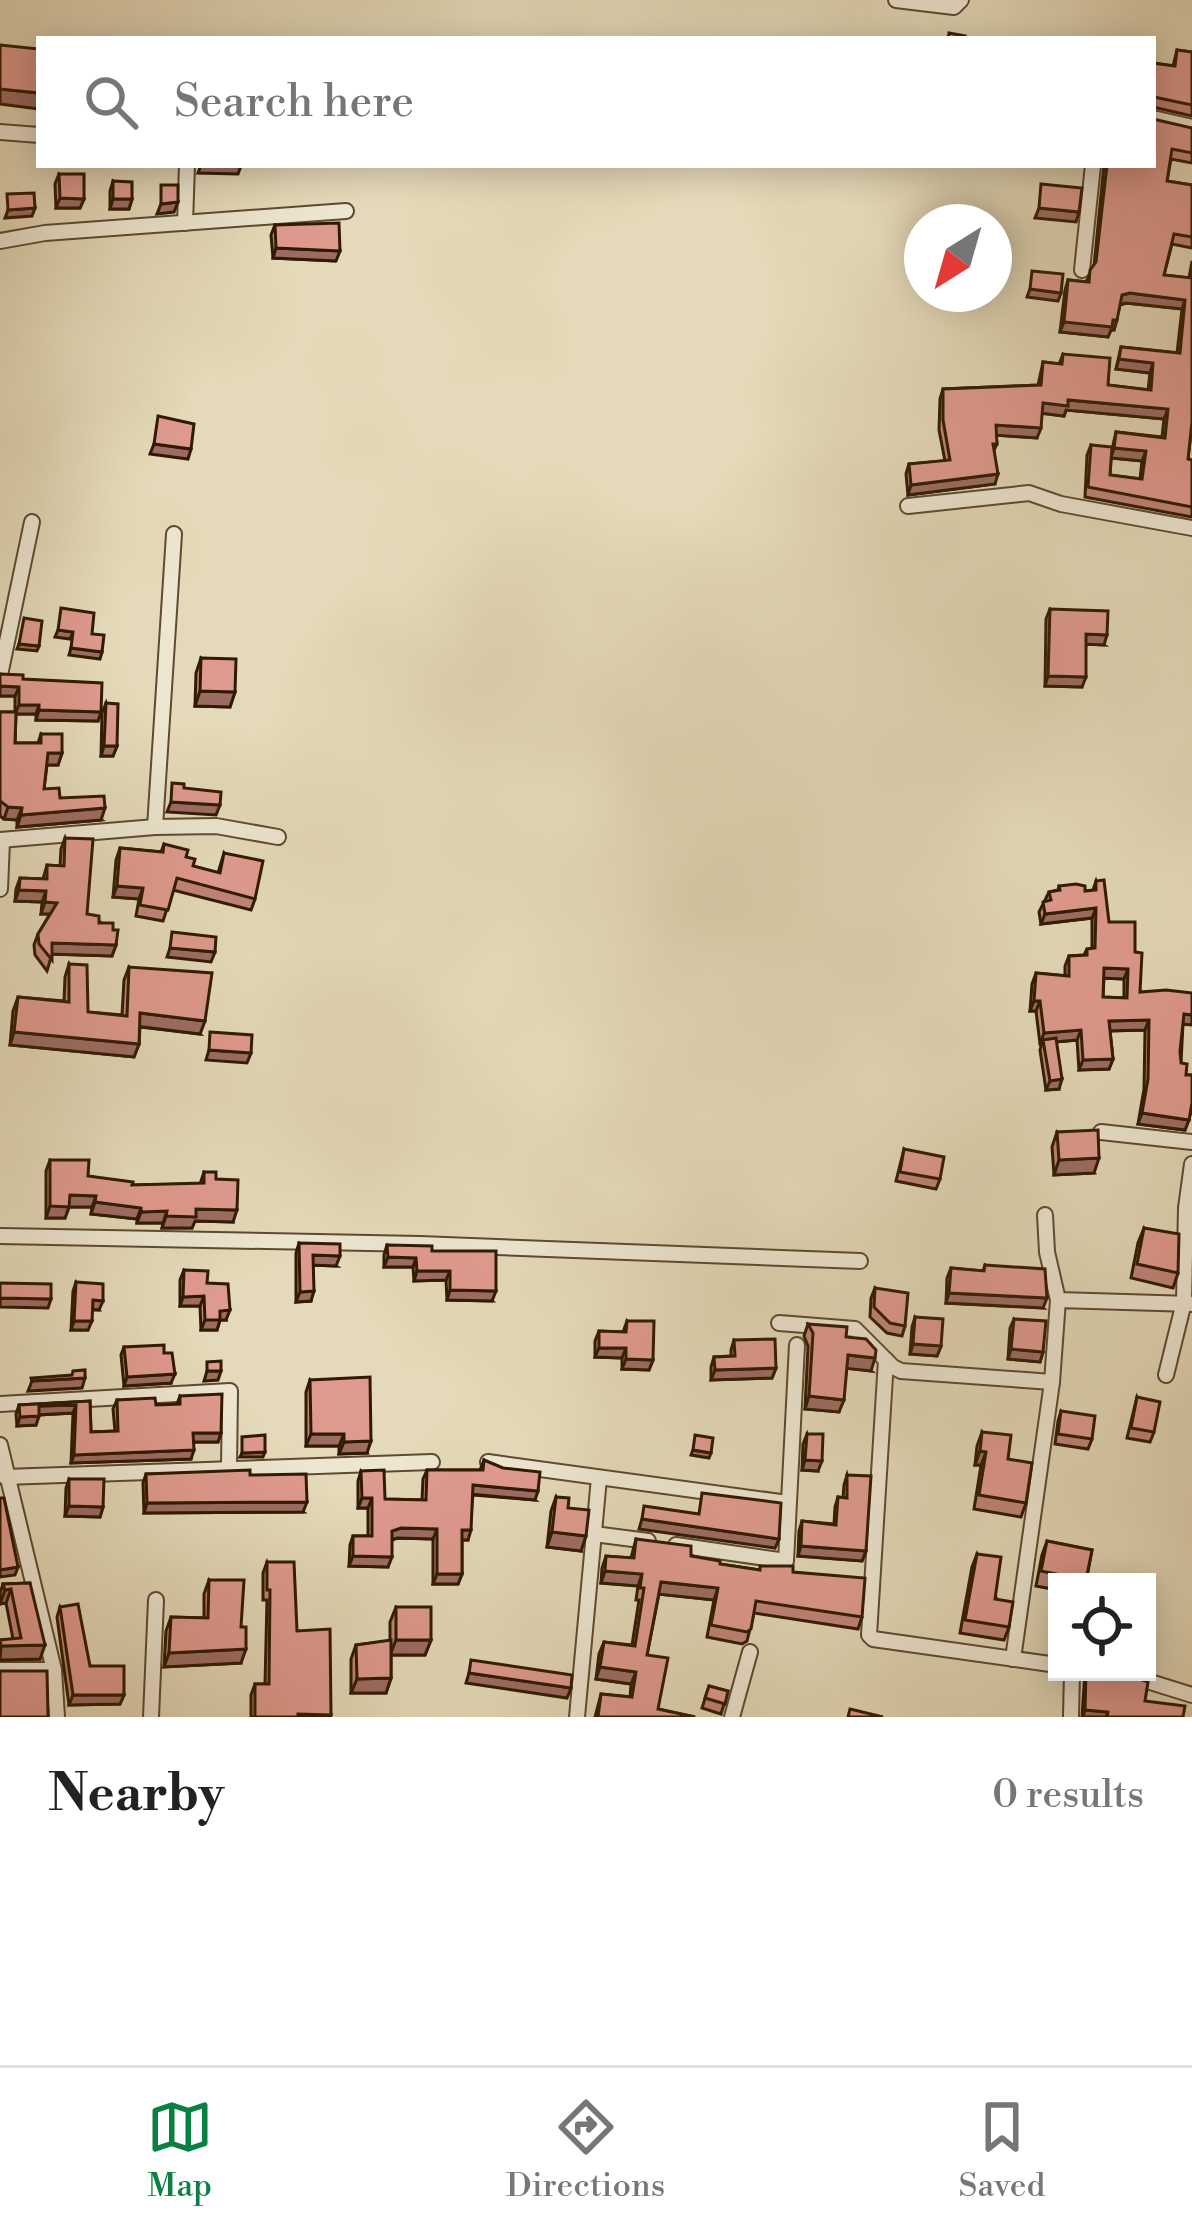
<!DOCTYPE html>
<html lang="en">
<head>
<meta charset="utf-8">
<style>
	body { margin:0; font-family:"Libre Bodoni",serif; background:#f6f6f6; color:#222 }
	.controls { position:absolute; right:36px; bottom:36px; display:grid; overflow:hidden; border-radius:0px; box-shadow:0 6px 30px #0003 }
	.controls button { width:108px; height:108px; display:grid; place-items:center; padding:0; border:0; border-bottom:3px solid #e0e0e0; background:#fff; color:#222; font:60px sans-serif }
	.compass { position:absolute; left:904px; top:204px; width:108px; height:108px; border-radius:50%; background:#fff; box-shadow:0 6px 30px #0003; rotate:217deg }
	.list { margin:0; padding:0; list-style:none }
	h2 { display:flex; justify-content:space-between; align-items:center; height:156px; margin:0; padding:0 48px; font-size:51px }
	h2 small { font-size:39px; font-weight:400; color:#767676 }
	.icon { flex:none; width:66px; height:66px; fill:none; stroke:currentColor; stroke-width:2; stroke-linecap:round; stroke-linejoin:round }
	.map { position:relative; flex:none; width:1192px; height:1717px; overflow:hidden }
	.search { position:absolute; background:#fff; box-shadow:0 6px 30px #0003; left:36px; right:36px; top:36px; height:132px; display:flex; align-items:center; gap:30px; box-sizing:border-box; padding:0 42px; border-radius:0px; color:#767676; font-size:45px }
	.sheet { height:348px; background:#fff }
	nav { display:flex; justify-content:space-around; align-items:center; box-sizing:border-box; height:168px; border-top:3px solid #e0e0e0; background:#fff; font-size:33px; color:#767676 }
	nav a { display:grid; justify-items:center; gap:6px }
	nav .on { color:#0b8043 }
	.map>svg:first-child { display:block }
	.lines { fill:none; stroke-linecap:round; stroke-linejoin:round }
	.minor-casing { stroke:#5d4a30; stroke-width:18 }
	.minor { stroke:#ede6d1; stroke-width:14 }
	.wall { fill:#c0847a; stroke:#301a03; stroke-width:3; fill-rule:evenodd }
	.shaded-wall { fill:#9c6c63; stroke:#301a03; stroke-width:3 }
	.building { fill:#df9a8e; stroke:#301a03; stroke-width:3; fill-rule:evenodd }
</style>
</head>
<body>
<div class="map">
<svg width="1192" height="1717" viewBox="0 0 1192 1717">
	<rect width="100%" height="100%" fill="#e4d9b8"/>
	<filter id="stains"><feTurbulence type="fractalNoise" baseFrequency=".00167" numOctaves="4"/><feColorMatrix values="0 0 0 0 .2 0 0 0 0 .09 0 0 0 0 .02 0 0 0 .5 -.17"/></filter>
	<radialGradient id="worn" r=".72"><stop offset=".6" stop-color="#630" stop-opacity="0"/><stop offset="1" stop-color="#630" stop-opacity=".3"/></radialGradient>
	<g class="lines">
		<g class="minor-casing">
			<g id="minor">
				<path d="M896,0L954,7L961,0"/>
				<path d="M1153,118L1192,127"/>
				<path d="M0,132L39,135"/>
				<path d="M185,223L187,165"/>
				<path d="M0,241L45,233L346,211"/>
				<path d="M1082,270L1093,165"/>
				<path d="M908,506L1029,493L1061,504L1192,528"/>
				<path d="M0,675L32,522"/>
				<path d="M155,827L174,534"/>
				<path d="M0,840L155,827L216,826L278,837"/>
				<path d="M0,889L2,841"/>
				<path d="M1101,1132L1192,1142"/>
				<path d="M1045,1215L1047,1252L1058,1300"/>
				<path d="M0,1236L420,1244L860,1261"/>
				<path d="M779,1323L855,1329L893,1367L901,1371L1052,1382"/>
				<path d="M886,1360L869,1635L873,1639L1057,1665"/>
				<path d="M1166,1375L1184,1302L1186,1208L1192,1164"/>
				<path d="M0,1404L230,1391L229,1468"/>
				<path d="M0,1445L54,1670L57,1717"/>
				<path d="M488,1462L788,1503"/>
				<path d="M5,1477L432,1462"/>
				<path d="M594,1534L648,1541"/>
				<path d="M676,1545L786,1561L797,1345"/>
				<path d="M1013,1659L1052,1382L1058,1300L1192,1304"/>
				<path d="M0,1670H54"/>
				<path d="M1118,1672L1192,1695"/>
				<path d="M151,1717L156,1600"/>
				<path d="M577,1717L599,1478"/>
				<path d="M732,1717L750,1652"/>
				<path d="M1071,1717L1072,1672"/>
			</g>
		</g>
		<use href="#minor" class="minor"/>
	</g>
	<g class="wall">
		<path d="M1177,50L1192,52V116L1153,107V63L1173,66Z"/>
		<path d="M1192,128V163L1171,159L1167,181L1192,185V248L1172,244L1164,275L1189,278L1192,261V424L1188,459L1192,460V517L1085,497L1087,455L1091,445L1111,454L1116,432L1162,437L1164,419L1066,410L1064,416L1042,413L1037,438L996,435L997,444L994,450L995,484L908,495L906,474L909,464L945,461L939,430L940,399L943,389L1038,385L1043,362L1059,364L1063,354L1108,385L1148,390L1150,373L1116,369L1121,347L1177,353L1182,309L1126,303L1120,305L1114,330H1111L1108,337L1060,332L1065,290L1068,280L1086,282L1094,266L1104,165H1153ZM1111,458L1142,461L1140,479L1110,475Z"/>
		<path d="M59,174L84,199L80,208H56L55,184Z"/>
		<path d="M113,181L132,199L129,209H110V191Z"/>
		<path d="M275,225L336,261L273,258L271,235Z"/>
		<path d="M1050,609L1104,645L1086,644L1082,687L1045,686L1046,619Z"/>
		<path d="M201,658L235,692L230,707L195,706L196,673Z"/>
		<path d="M0,674L23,679L101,712L98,721L36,720V714H16L15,743H38L41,734L62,753L58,765H47L44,789L101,820L17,827V820L4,819L0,816V712H15V696H0Z"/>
		<path d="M106,703L117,746L113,756H101L102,713Z"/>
		<path d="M65,838L87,914L113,930L116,945L112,956L52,954L47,971L35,955L34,945L38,934L50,914H41L42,902L15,901L16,889L20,878L43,879L47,865L60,866L61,849Z"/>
		<path d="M164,844L186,857L193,866L218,873L224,853L255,899L251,910L173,890L163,921L136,916L139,899L113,897L116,860L120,848L161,852Z"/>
		<path d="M1096,881L1109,922L1135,952L1140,992L1183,1024L1181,1063L1186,1075H1192V1114H1190L1185,1130L1138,1124L1144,1089L1145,1030L1110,1031L1113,1059L1109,1069L1079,1070L1077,1040L1056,1042L1059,1089L1046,1090L1040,1050L1042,1043L1040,1044L1036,1011H1030L1032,984L1036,973L1065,976V966L1069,956L1084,955L1087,949H1092V918L1041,924L1039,912L1049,892L1058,890L1059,886L1085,891L1093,890ZM1104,978L1124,979V998L1103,997Z"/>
		<path d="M69,964L88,1012L122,1015L124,980L129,967L200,1034L140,1027L139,1044L134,1057L10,1045L13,1011L18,997L64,1001L65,977Z"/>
		<path d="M1057,1132L1094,1173L1054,1175L1052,1147Z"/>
		<path d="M904,1149L940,1179L936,1189L896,1181Z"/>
		<path d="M50,1160L88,1176L132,1185L200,1184L204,1172L216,1179L233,1222L195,1221L192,1228H162L163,1223H137V1219L91,1214L92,1207H69L65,1218H46V1171Z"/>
		<path d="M1144,1228L1178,1273L1173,1288L1131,1278L1138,1243Z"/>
		<path d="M299,1243L336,1266L313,1265L311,1301L296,1302V1253Z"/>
		<path d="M387,1245L432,1251L492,1301L447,1300L446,1280L414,1281L413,1267H384V1255Z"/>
		<path d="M985,1265L1043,1308L946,1303L947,1278L951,1268L983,1271Z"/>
		<path d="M184,1270L207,1283L226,1320H220L217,1330H201L200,1306H180V1280Z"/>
		<path d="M76,1282L99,1310H92L88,1330H71L73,1291Z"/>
		<path d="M875,1288L905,1326L902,1336L887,1333L870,1317L871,1298Z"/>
		<path d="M915,1317L941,1346L937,1356L910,1354L912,1327Z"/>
		<path d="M1014,1319L1043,1352L1040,1362L1008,1359L1010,1328Z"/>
		<path d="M627,1321L653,1360L649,1370L622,1369V1358L595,1357V1341L599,1331L623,1332Z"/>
		<path d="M808,1324L871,1371L847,1368L839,1412L805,1409L808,1346L804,1336Z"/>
		<path d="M734,1340L776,1368L772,1378L711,1380V1367L714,1357L731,1356V1350Z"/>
		<path d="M124,1347L164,1353L171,1383L124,1386L121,1355Z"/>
		<path d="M310,1380L367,1453L339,1454V1446H306V1392Z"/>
		<path d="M180,1396L221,1433L218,1442H194L191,1459L71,1463L73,1413L39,1415L36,1425L17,1426L16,1414L19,1405L90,1401L91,1432L115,1431L113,1409L117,1400L156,1405L177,1404Z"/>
		<path d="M1137,1397L1154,1432L1150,1442L1127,1438Z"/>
		<path d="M1061,1411L1092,1439L1088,1449L1055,1444L1058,1421Z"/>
		<path d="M982,1432L1026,1503L1021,1517L974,1509L981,1465H975L977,1446Z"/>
		<path d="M807,1434L818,1471L802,1470L803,1444Z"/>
		<path d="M484,1460L535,1500L473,1495L468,1540H462V1574L458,1584H433V1539L397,1538L392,1540L388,1567L349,1566L350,1545L353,1536H368V1508H358V1481L361,1471L385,1499L422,1500L423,1479L427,1470H480Z"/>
		<path d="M146,1474L250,1475L303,1512L144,1513L143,1483Z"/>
		<path d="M847,1475L866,1551L862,1561L798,1556L799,1531L802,1521L834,1524L835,1507L838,1497L843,1498L844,1485Z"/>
		<path d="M69,1479L103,1507L100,1517L65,1516L66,1488Z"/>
		<path d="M556,1497L581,1551L547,1547L551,1511Z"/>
		<path d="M636,1539L720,1564L759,1570L793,1572L862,1617L858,1629L754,1613L747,1641L742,1644L707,1637L714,1600L659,1594L647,1655L658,1709L695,1717H595L601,1694L630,1697L631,1684L596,1679L599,1654L604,1642L632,1645L639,1600H636L638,1586L601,1583L602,1568L606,1556L631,1558Z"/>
		<path d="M1047,1541L1092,1550L1086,1582H1057V1590L1036,1586L1042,1555Z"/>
		<path d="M977,1554L1009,1627L1004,1640L960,1633L972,1567Z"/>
		<path d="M267,1562L297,1631L330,1717H251V1695L255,1684H265L267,1600H263V1573Z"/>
		<path d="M209,1580L241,1627V1663L164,1667L166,1631L171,1617L204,1618V1594Z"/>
		<path d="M30,1583L40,1659L0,1660V1640L13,1639L6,1603L0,1604V1593L3,1584Z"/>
		<path d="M60,1607L90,1666L124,1695L120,1704L69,1705L57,1617Z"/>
		<path d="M396,1607L431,1640L425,1655H391V1678L386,1693H351V1659L356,1645L390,1641V1622Z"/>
		<path d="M1085,1672H1121L1145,1701L1183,1717H1082Z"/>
		<path d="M709,1686L728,1691L721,1714L702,1708Z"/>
	</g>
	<g class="shaded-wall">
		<path d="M0,89L39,93V109L0,104Z"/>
		<path d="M201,165L241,166L238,174L198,173Z"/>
		<path d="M60,198L84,199L80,208H56Z"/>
		<path d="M113,199H132L129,209H110Z"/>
		<path d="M178,202L174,212L157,214L161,204Z"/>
		<path d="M35,208L32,216L5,218L8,210Z"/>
		<path d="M1039,208L1079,212L1076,222L1035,218Z"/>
		<path d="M276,248L340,251L336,261L273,258Z"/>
		<path d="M1030,289L1061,293L1058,301L1027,297Z"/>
		<path d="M1130,293L1185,300L1182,309L1126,303L1119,305L1122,295Z"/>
		<path d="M1117,320L1114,330H1111L1108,337L1060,332L1064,322Z"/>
		<path d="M1119,359L1153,363L1150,373L1116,369Z"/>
		<path d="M1068,400L1168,409L1164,419L1066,410L1064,416L1039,413L1043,403Z"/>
		<path d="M996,425L1041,428L1037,438L992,435Z"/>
		<path d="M154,444L191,449L188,459L150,454Z"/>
		<path d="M1114,448L1146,451L1142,461L1111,458Z"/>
		<path d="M998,474L995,484L908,495L911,485Z"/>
		<path d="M58,630L73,632L70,639L55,637Z"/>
		<path d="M1086,634L1107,635L1104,645L1082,644Z"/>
		<path d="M19,644L39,646L37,651L17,649Z"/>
		<path d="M71,648L102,652L100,659L69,655Z"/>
		<path d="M1048,676L1086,677L1082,687L1045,686Z"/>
		<path d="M0,686L19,687L15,696H0Z"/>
		<path d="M200,691L235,692L230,707L195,706Z"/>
		<path d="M19,705H39L36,714H15Z"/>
		<path d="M39,710L101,712L98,721L36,720Z"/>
		<path d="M104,746H117L113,756H101Z"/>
		<path d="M48,753H62L58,765H43Z"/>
		<path d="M171,802L220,805L216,815L167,812Z"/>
		<path d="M8,807L22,808L17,820L4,819Z"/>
		<path d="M105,808L101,820L17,827L21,815Z"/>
		<path d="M117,886L143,888L139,899L113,897Z"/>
		<path d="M19,890L46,891L42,902L15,901Z"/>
		<path d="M45,902L57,903L53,914H41Z"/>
		<path d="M1096,908L1092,918L1041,924L1045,914Z"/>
		<path d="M52,943L116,945L112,956L48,954Z"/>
		<path d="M170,948L215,952L211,962L167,957Z"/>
		<path d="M1104,968L1128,969L1124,979L1100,978Z"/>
		<path d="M1034,1001H1040L1036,1011H1030Z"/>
		<path d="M140,1013L205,1021L200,1034L135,1026Z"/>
		<path d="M1184,1014L1192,1015V1025L1180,1024Z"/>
		<path d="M1149,1020L1145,1030L1105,1031L1109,1021Z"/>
		<path d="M1081,1030L1077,1040L1044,1043L1043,1040L1040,1044L1044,1033Z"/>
		<path d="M14,1032L139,1044L134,1057L10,1045Z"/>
		<path d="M209,1050L251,1053L247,1063L206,1060Z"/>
		<path d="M1113,1059L1109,1069L1079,1070L1083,1060Z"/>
		<path d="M1062,1079L1059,1089L1046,1090L1050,1081Z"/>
		<path d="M1142,1113L1189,1120L1185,1130L1138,1124Z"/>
		<path d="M1099,1158L1094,1173L1054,1175L1059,1160Z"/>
		<path d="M70,1195L96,1196L92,1207H69L65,1218H46L50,1206Z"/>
		<path d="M95,1202L141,1208L137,1219L91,1214Z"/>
		<path d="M196,1209L237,1210L233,1222L195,1221L192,1228H162L166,1216Z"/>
		<path d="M167,1211L163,1223H137L141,1212Z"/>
		<path d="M313,1255L340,1256L336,1266L309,1265Z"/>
		<path d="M388,1257L416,1258L413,1267H384Z"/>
		<path d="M417,1271H450L446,1280L414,1281Z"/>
		<path d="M450,1290L496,1291L492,1301L447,1300Z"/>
		<path d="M314,1291L311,1301L296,1302L300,1292Z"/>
		<path d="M949,1293L1047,1298L1043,1308L946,1303Z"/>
		<path d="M204,1296L200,1306H180L183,1297Z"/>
		<path d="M0,1298L51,1299L48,1308L0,1307Z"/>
		<path d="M93,1300L103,1301L99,1310L90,1309Z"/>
		<path d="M230,1310L226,1320H220L217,1330H201L205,1320L220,1311Z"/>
		<path d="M74,1321H92L88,1330H71Z"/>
		<path d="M913,1344L941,1346L937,1356L910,1354Z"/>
		<path d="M599,1348H626L622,1358L595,1357Z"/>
		<path d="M1011,1349L1043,1352L1040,1362L1008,1359Z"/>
		<path d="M848,1355L875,1358L871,1371L843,1368Z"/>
		<path d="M626,1359L653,1360L649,1370L622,1369Z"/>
		<path d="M776,1368L772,1378L711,1380L715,1370Z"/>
		<path d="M207,1371H221L218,1380L204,1381Z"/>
		<path d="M175,1374L171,1383L124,1386L127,1377Z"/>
		<path d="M85,1378L82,1388L28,1391L32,1381Z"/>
		<path d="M809,1396L844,1400L839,1412L805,1409Z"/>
		<path d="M76,1405L73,1413L35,1415L39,1406Z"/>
		<path d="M39,1416L36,1425L17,1426L20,1417Z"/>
		<path d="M193,1433H221L218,1442H190Z"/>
		<path d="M311,1434H344L339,1446H306Z"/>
		<path d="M371,1441L367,1453L339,1454L344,1442Z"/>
		<path d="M194,1450L191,1459L71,1463L74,1455Z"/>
		<path d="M693,1450L711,1453L709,1458L691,1455Z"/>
		<path d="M980,1451L986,1452L981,1465H975Z"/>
		<path d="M265,1452L263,1457H240L242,1453Z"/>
		<path d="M805,1460L822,1461L818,1471L802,1470Z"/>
		<path d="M473,1485L538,1491L535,1500L469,1494Z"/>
		<path d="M362,1498H372L368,1508H358Z"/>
		<path d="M307,1502L303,1512L144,1513L147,1503Z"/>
		<path d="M69,1506L103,1507L100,1517L65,1516Z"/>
		<path d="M642,1519L779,1539L775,1548L639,1529Z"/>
		<path d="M401,1528L437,1529L433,1539L397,1538L389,1541L392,1531Z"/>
		<path d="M462,1530H471L468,1540H459Z"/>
		<path d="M552,1532L586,1536L581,1551L547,1547Z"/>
		<path d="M801,1546L866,1551L862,1561L798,1556Z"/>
		<path d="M353,1556L392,1557L388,1567L349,1566Z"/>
		<path d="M18,1567L15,1575L0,1577V1570Z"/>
		<path d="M605,1571L642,1574L638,1586L601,1583Z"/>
		<path d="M437,1574H462L458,1584H433Z"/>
		<path d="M661,1582L718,1588L714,1600L657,1594Z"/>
		<path d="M11,1589L6,1603L0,1604L5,1590Z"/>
		<path d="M396,1640H431L425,1655H390Z"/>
		<path d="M45,1645L40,1659L0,1660L1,1646Z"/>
		<path d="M246,1649L241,1663L164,1667L169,1653Z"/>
		<path d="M600,1667L636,1672L631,1684L596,1679Z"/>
		<path d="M469,1673L571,1688L567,1698L466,1683Z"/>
		<path d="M391,1678L386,1693H351L357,1679Z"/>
		<path d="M73,1695H124L120,1704L69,1705Z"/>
		<path d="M1085,1710L1108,1712L1106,1717H1083Z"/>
		<path d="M298,1714L331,1715L330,1717H297Z"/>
	</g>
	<g class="building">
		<path d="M949,33L965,36L964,39H948Z"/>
		<path d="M0,45L39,49V93L0,89Z"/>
		<path d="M1177,50L1192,52V105L1154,97L1153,99V63L1175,66Z"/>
		<path d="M1153,119L1192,128V153L1172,149L1167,181L1192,185V237L1174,234L1164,275L1191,278L1192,272V422L1188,459L1192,460V507L1088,487L1091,445L1112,447L1110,475L1142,479L1146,451L1114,448L1116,432L1165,438L1168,409L1068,400V406L1043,403L1041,428L996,425L997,444H993L998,474L911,485L909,464L950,460L943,420V389L1041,385L1043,362L1062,364L1063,354L1110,358L1108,385L1151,390L1153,363L1119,359L1121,347L1180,353L1185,300L1130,293L1122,295L1117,320H1113L1112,327L1064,322L1068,280L1089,282L1090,270L1096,262L1107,165H1153Z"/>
		<path d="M59,174H84V199L60,198Z"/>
		<path d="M113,181L132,182V199H113Z"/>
		<path d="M1041,184L1082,188L1079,212L1039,208Z"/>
		<path d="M161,185H178V202L161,204Z"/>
		<path d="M34,193L35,208L8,210L7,194Z"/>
		<path d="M339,223L340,251L276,248L275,225Z"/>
		<path d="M1032,271L1063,274L1061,293L1030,289Z"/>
		<path d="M158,416L194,424L191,449L154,444Z"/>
		<path d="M61,608L94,613L92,634L104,635L102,652L71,648L73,632L58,630Z"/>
		<path d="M1050,609L1108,611L1107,635L1086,634V677L1048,676Z"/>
		<path d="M24,618L42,621L39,646L19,644Z"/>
		<path d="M201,658L236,659L235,692L200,691Z"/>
		<path d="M0,674L23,675V679L102,683L101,712L39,710V705H19V687L0,686Z"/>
		<path d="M106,703L118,704L117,746H104Z"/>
		<path d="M0,712H16L15,743H41V734H62V753H48L44,789L59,788L60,798L104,796L105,808L21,815L22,808L8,807L0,801Z"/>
		<path d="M172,783L184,784V788L221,792L220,805L171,802Z"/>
		<path d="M65,838L93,839L87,914L99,916V923H113V930H118L116,945L52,943V960L39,944L38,934L57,903L45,902L46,891L19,890L20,878L47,879V865L64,866Z"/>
		<path d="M164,844L188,850L186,857L195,859L193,866L220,873L224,853L263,861L255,899L177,878L168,910L140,905L143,888L117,886L120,848L163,852Z"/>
		<path d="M1104,880L1109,922H1135V952L1142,953L1140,992L1166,990L1192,993V1015L1184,1014L1180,1051L1181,1063L1187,1064L1186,1075H1192V1103L1189,1120L1142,1113L1148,1079L1149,1020L1109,1021L1113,1059L1083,1060L1081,1030L1044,1033L1040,1001H1034L1036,973L1069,976V956L1087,955V949L1095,948L1096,908L1045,914L1043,902L1051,900L1049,892L1060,890L1059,886L1076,884L1085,886V891L1096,890V881ZM1104,968L1128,969L1127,998L1103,997Z"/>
		<path d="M172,932L216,937L215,952L170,948Z"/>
		<path d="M69,964L87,965L88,1012L127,1016L129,967L212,973L205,1021L140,1013L139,1044L14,1032L18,997L69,1002Z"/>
		<path d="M210,1032L252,1035L251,1053L209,1050Z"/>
		<path d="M1056,1038L1062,1079L1050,1081L1043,1040Z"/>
		<path d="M1098,1130L1099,1158L1059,1160L1057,1132Z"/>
		<path d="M904,1149L944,1157L940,1179L900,1172Z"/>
		<path d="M50,1160H89L88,1176L133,1182L132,1185L204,1183V1172H216V1179L238,1180L237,1210L196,1209V1217L166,1216L167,1211L141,1212V1208L95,1202L96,1196L70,1195L69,1207L50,1206Z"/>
		<path d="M1144,1228L1179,1234L1178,1273L1137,1264Z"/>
		<path d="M299,1243L340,1244V1256L313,1255L314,1291L300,1292Z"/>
		<path d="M387,1245L432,1246V1251H496V1291L450,1290V1271H417L416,1258L388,1257Z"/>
		<path d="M985,1265L1045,1269L1047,1298L949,1293L951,1268L984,1271Z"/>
		<path d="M184,1270L208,1271L207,1283L228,1284L230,1310L220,1311V1320H205L204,1296L183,1297Z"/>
		<path d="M76,1282L103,1284V1301L93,1300L92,1321H74Z"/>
		<path d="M0,1283L51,1284V1299L0,1298Z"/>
		<path d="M875,1288L908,1293L905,1326L890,1323L874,1307Z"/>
		<path d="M915,1317L943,1319L941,1346L913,1344Z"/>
		<path d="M1014,1319L1046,1321L1043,1352L1011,1349Z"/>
		<path d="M627,1321H654L653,1360L626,1359V1348H599V1331L626,1332Z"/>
		<path d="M808,1324L847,1327L846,1337L866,1339L876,1350L875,1358L848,1355L844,1400L809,1396L813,1333Z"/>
		<path d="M775,1339L776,1368L715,1370L714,1357L735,1356L734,1340Z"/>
		<path d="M164,1345V1353H172L175,1374L127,1377L124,1347Z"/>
		<path d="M221,1361V1371H207V1362Z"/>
		<path d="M85,1370V1378L32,1381L31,1378L72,1375L73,1371Z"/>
		<path d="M370,1377L371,1441L344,1442V1434H311L310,1380Z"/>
		<path d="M222,1394L221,1433H193L194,1450L74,1455L76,1405L39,1406V1416L20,1417L19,1405L90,1401L91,1432L118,1431L117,1400L155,1398L156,1405L180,1404V1396Z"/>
		<path d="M1137,1397L1160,1402L1154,1432L1131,1428Z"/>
		<path d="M1061,1411L1095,1416L1092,1439L1058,1434Z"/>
		<path d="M982,1432L1011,1435L1008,1459L1032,1463L1026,1503L979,1495L986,1452L980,1451Z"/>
		<path d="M807,1434H823L822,1461L805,1460Z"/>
		<path d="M265,1435V1452L242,1453V1437Z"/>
		<path d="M695,1435L713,1438L711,1453L693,1450Z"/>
		<path d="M484,1460L503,1468L540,1472L538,1491L473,1485L471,1530H462V1574H437V1529L401,1528L392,1531V1557L353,1556V1536H372V1498H362L361,1471L384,1470L385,1499L426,1500L427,1470H483Z"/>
		<path d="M250,1470V1475L306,1474L307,1502L147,1503L146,1474Z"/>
		<path d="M847,1475L871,1476L866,1551L801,1546L802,1521L836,1525L838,1497L847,1498Z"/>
		<path d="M69,1479H104L103,1507L69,1506Z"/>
		<path d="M702,1493L781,1503L779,1539L642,1519L644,1506L699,1514Z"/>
		<path d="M556,1497L569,1498L568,1508L589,1510L586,1536L552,1532Z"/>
		<path d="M0,1498H4L18,1567L0,1570Z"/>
		<path d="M636,1539L691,1546V1556L720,1561V1564L760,1570V1566H793V1572L865,1578L862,1617L756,1601L751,1629L747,1632L711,1625L718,1588L661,1582L647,1655L668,1658L658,1709L695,1717H598L601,1694L632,1697L636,1672L600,1667L604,1642L635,1646L644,1588H640L642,1574L605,1571L606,1556L634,1558Z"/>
		<path d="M1047,1541L1092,1550L1086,1580L1041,1571Z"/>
		<path d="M977,1554L1001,1557L995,1599L1013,1602L1009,1627L965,1620Z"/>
		<path d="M267,1562H294L297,1631L330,1629L331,1715L298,1714V1717H255V1684H269L270,1590H267Z"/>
		<path d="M209,1580H244L241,1627H246V1649L169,1653L171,1617L208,1618Z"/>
		<path d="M30,1583L45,1645L1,1646L0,1640L21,1638L11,1589L5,1590L3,1584Z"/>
		<path d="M78,1604L90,1666H124V1695H73L60,1607Z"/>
		<rect x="396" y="1607" width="35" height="33"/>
		<path d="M391,1640V1678L357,1679L356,1645Z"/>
		<path d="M471,1660L572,1675L571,1688L469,1673Z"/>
		<path d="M0,1671H47L48,1717H0Z"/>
		<path d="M1086,1672H1121L1148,1682L1145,1701L1185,1706L1183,1717H1107L1108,1712L1085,1710Z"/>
		<path d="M709,1686L728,1691L725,1704L705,1698Z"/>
		<path d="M850,1709L883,1717H848Z"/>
	</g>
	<rect width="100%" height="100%" filter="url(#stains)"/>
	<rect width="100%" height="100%" fill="url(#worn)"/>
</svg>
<div class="controls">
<button><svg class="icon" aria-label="locate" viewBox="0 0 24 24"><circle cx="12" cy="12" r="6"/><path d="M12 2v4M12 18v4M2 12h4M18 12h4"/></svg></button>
</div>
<svg class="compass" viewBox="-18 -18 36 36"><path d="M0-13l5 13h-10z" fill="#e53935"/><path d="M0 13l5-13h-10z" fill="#767676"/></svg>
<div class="search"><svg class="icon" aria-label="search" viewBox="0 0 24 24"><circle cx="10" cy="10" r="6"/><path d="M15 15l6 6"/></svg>Search here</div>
</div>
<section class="sheet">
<h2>Nearby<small>0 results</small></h2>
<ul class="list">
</ul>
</section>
<nav>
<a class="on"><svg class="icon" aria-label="map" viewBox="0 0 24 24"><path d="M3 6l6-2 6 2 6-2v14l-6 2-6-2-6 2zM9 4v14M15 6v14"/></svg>Map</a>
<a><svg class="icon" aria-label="directions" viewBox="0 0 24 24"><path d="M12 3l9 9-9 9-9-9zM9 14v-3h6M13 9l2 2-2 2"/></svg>Directions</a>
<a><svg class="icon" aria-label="saved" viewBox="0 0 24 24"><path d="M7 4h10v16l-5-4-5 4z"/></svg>Saved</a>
</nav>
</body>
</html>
